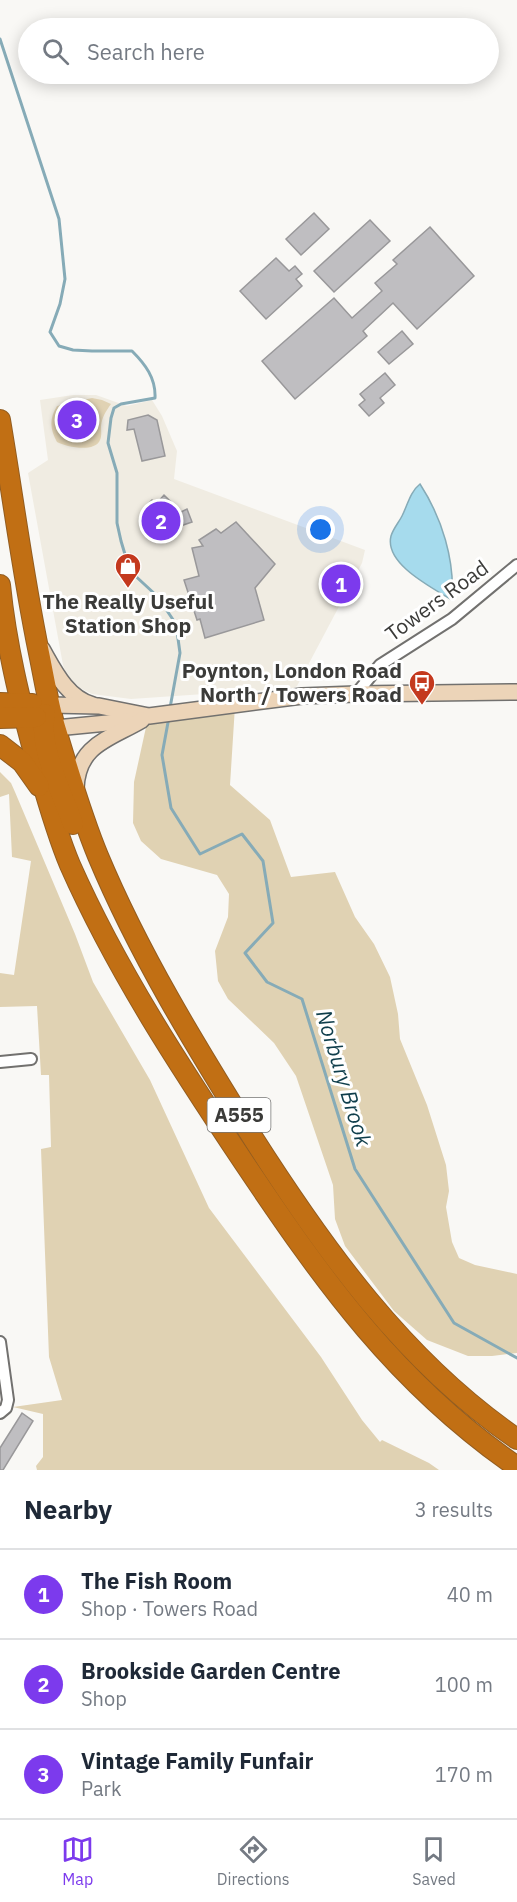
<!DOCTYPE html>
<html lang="en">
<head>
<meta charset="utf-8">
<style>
	body { margin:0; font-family:"IBM Plex Sans",sans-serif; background:#f6f6f7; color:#1f2937 }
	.you { position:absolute; left:321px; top:530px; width:21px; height:21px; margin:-15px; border:4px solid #fff; border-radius:50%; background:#1a73e8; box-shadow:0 0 0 9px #1a73e833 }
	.badge { display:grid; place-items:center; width:39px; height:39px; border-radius:50%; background:#7c3aed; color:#fff; font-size:20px; font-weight:700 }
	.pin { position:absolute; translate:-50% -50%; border:3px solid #fff; box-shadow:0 2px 6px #0006 }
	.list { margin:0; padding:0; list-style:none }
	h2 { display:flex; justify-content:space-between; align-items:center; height:78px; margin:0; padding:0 24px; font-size:26px }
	h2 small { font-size:20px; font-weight:400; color:#747a83 }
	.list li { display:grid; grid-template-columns:39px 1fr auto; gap:18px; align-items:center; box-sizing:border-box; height:90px; padding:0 24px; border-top:2px solid #e0e1e3 }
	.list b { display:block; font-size:22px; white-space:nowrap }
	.list p { margin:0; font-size:20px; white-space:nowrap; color:#747a83 }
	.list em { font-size:20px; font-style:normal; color:#747a83 }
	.icon { flex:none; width:33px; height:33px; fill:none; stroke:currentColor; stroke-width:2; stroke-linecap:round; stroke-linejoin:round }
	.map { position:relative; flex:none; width:517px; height:1470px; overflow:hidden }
	.search { position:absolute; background:#fff; box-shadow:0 3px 15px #0003; left:18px; right:18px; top:18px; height:66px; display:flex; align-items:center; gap:15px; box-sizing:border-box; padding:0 21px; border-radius:33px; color:#747a83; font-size:22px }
	.sheet { height:348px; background:#fff }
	nav { display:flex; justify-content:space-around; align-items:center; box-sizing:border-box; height:84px; border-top:2px solid #e0e1e3; background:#fff; font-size:16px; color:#747a83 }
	nav a { display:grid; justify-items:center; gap:3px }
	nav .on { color:#7c3aed }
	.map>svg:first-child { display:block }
	.built { fill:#f0ece2 }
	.green { fill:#e0d2b3 }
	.water { fill:#a6dbed; stroke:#86abb7; stroke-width:1.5 }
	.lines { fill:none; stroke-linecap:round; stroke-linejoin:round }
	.stream { stroke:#86abb7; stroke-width:3 }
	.building { fill:#bfbec1; stroke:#99989a; stroke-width:1.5 }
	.street-casing { stroke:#72716f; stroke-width:14 }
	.secondary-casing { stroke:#72716f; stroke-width:18 }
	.highway-casing { stroke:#925d21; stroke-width:22 }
	.street { stroke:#fff; stroke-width:10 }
	.secondary { stroke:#ecd4b8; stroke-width:15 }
	.highway { stroke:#c16f14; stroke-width:20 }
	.labels { text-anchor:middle; stroke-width:6; stroke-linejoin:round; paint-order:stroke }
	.shield { fill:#fff; stroke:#767674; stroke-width:1.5 }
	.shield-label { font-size:20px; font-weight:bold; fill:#3b3b39 }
	.street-label { font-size:21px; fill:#3b3b39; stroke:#fff }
	.poi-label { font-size:21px; font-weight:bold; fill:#3b3b39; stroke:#fff }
	.water-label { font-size:22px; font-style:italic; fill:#0f3e4b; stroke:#fff }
</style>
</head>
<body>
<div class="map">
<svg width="517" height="1470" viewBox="0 0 517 1470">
	<rect width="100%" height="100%" fill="#f9f8f5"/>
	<path class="built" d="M73,395H96L127,406L152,400L162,416L177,451L174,479L365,550L362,563L297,686L294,688L131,699L92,694L80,688L66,674L63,665L28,473L48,460L40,400Z"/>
	<g class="green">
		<path d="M92,398L102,400L111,404C106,411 102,417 101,426C101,430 102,436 100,440C95,453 66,447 57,442C50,429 49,419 57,406Z"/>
		<path d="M235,706L230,785L270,820L291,877L335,872L355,917L374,944L390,977L398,1014L400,1039L427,1105L446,1165L449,1191L446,1207L452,1242L459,1258L475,1265L517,1274V1353L492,1356H468L427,1340L394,1311L345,1246L335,1219L333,1185L296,1076L274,1043L228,999L218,981L215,951L228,917L229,894L217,875L161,859L141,841L133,823L134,782L148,718Z"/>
		<path d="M0,772L11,783L15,792L75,934L93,982L150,1080L209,1208L321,1357L362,1420L380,1442L382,1440L429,1463L439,1470H37L36,1466L43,1457V1414L13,1407L62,1400L49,1357L41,1149L51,1147L49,1075H41L37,1006L0,1007V973L14,975L31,861L12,857L9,794L0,797Z"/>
	</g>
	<path class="water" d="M420,484C442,518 455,560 452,600C433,588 384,564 391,536C393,529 399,522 402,516C408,504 410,492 420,484Z"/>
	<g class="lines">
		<g class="stream">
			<path d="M0,39L59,219L65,279L60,304L50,332L59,346L73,350L92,351H132C145,364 156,378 155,398L121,404L114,408L111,418L108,443L117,473V523L121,541L130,571L157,596L176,624L180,653L170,708"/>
			<path d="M169,717L162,755L171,808L200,854L242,834L263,861L273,923L245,953L267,982L302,999L355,1169L454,1323L517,1358"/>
		</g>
	</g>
	<g class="building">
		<path d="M314,213L329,229L301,255L286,239Z"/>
		<path d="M370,220L390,241L334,292L314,271Z"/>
		<path d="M430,227L474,276L417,329L393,303L363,331L367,336L295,399L262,361L334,298L352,318L382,291L375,283L397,264L393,260Z"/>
		<path d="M276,258L289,271L295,266L302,274L296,279L302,286L266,319L240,291Z"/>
		<path d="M402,331L413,344L389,364L378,352Z"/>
		<path d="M385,373L395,385L380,398L384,403L369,416L359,405L365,400L360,394Z"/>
		<path d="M148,415L157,420L165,456L142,461L134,429L127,430L128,420Z"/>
		<path d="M164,495L181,512L187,509L192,522L163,532L155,509L150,513L145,507L152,500L156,504Z"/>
		<path d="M236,522L275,564L255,588L264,620L205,638L200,619L197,620L184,580L199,576L192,548L203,546L199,540L216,529L221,533Z"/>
		<path d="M343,564L355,570L341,597L330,592Z"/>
		<path d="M22,1413L33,1421L3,1470H0V1448Z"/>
	</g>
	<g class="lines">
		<g class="street-casing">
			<g id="street">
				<path d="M356,694L380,665L452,619L517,565"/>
				<path d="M0,1062L31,1059"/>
				<path d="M0,1342L8,1400L6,1408L0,1413"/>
			</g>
		</g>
		<g class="secondary-casing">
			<g id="secondary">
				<path d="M42,649C54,670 67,698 93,705"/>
				<path d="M50,705L99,706L149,716L302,696L356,694L517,692"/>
				<path d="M56,728L138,720"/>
				<path d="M76,788C78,744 110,739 142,720"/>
			</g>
		</g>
		<g class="highway-casing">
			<g id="highway">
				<path d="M0,420C13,497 23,576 39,653C44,677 48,703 55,727C68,770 81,815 98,856C139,954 195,1045 251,1135C323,1248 404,1362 517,1439"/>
				<path d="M0,585C6,645 20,702 36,760C46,795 56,832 70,865C117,971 181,1068 245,1164C325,1283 397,1384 517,1467"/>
				<path d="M0,703L32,704"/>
				<path d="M45,714C38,746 62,793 73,824"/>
				<path d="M0,718L36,717"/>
				<path d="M0,745L22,762L39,786"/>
			</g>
		</g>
		<use href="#street" class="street"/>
		<use href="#secondary" class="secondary"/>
		<use href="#highway" class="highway"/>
	</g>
	<defs>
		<g id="shop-pin" transform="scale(1.35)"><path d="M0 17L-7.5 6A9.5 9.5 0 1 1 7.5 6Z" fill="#c4391e" stroke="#fff"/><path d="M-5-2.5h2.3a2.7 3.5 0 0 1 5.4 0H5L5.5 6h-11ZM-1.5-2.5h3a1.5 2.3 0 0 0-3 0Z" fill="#fff"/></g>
		<g id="bus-pin" transform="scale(1.35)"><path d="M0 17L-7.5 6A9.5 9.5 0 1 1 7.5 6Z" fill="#c4391e" stroke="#fff"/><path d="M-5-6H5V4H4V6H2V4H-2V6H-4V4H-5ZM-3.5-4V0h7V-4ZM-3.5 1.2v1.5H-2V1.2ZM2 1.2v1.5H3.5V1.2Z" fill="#fff"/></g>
	</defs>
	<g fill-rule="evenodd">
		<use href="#shop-pin" x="128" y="566"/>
		<use href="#bus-pin" x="422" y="683"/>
	</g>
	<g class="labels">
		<rect class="shield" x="207.5" y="1098" width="63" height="34" rx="4.5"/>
		<g class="shield-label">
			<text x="239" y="1122">A555</text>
		</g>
		<g class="street-label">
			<text transform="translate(437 601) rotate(-36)" y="7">Towers Road</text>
		</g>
		<g class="poi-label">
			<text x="128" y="609">The Really Useful<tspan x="128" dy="24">Station Shop</tspan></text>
			<text x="402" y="678" text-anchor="end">Poynton, London Road<tspan x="402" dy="24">North / Towers Road</tspan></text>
		</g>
		<g class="water-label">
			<text transform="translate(344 1078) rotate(73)" y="8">Norbury Brook</text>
		</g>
	</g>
</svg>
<div class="you"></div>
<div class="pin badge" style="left:341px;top:584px">1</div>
<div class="pin badge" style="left:161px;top:521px">2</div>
<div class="pin badge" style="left:77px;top:420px">3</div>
<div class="search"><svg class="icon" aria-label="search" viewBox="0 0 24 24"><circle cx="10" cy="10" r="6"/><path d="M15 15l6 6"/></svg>Search here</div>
</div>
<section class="sheet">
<h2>Nearby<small>3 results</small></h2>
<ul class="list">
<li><span class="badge">1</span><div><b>The Fish Room</b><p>Shop · Towers Road</p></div><em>40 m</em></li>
<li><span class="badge">2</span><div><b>Brookside Garden Centre</b><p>Shop</p></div><em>100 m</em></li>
<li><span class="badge">3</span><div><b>Vintage Family Funfair</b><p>Park</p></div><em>170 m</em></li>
</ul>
</section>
<nav>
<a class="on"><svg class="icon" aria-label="map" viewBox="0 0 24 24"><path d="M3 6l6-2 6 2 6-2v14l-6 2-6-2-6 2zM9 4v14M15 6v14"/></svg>Map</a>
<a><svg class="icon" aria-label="directions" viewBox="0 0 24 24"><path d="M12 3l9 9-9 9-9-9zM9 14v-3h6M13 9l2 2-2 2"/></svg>Directions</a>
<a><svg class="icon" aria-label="saved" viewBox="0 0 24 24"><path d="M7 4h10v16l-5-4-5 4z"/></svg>Saved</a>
</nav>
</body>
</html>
